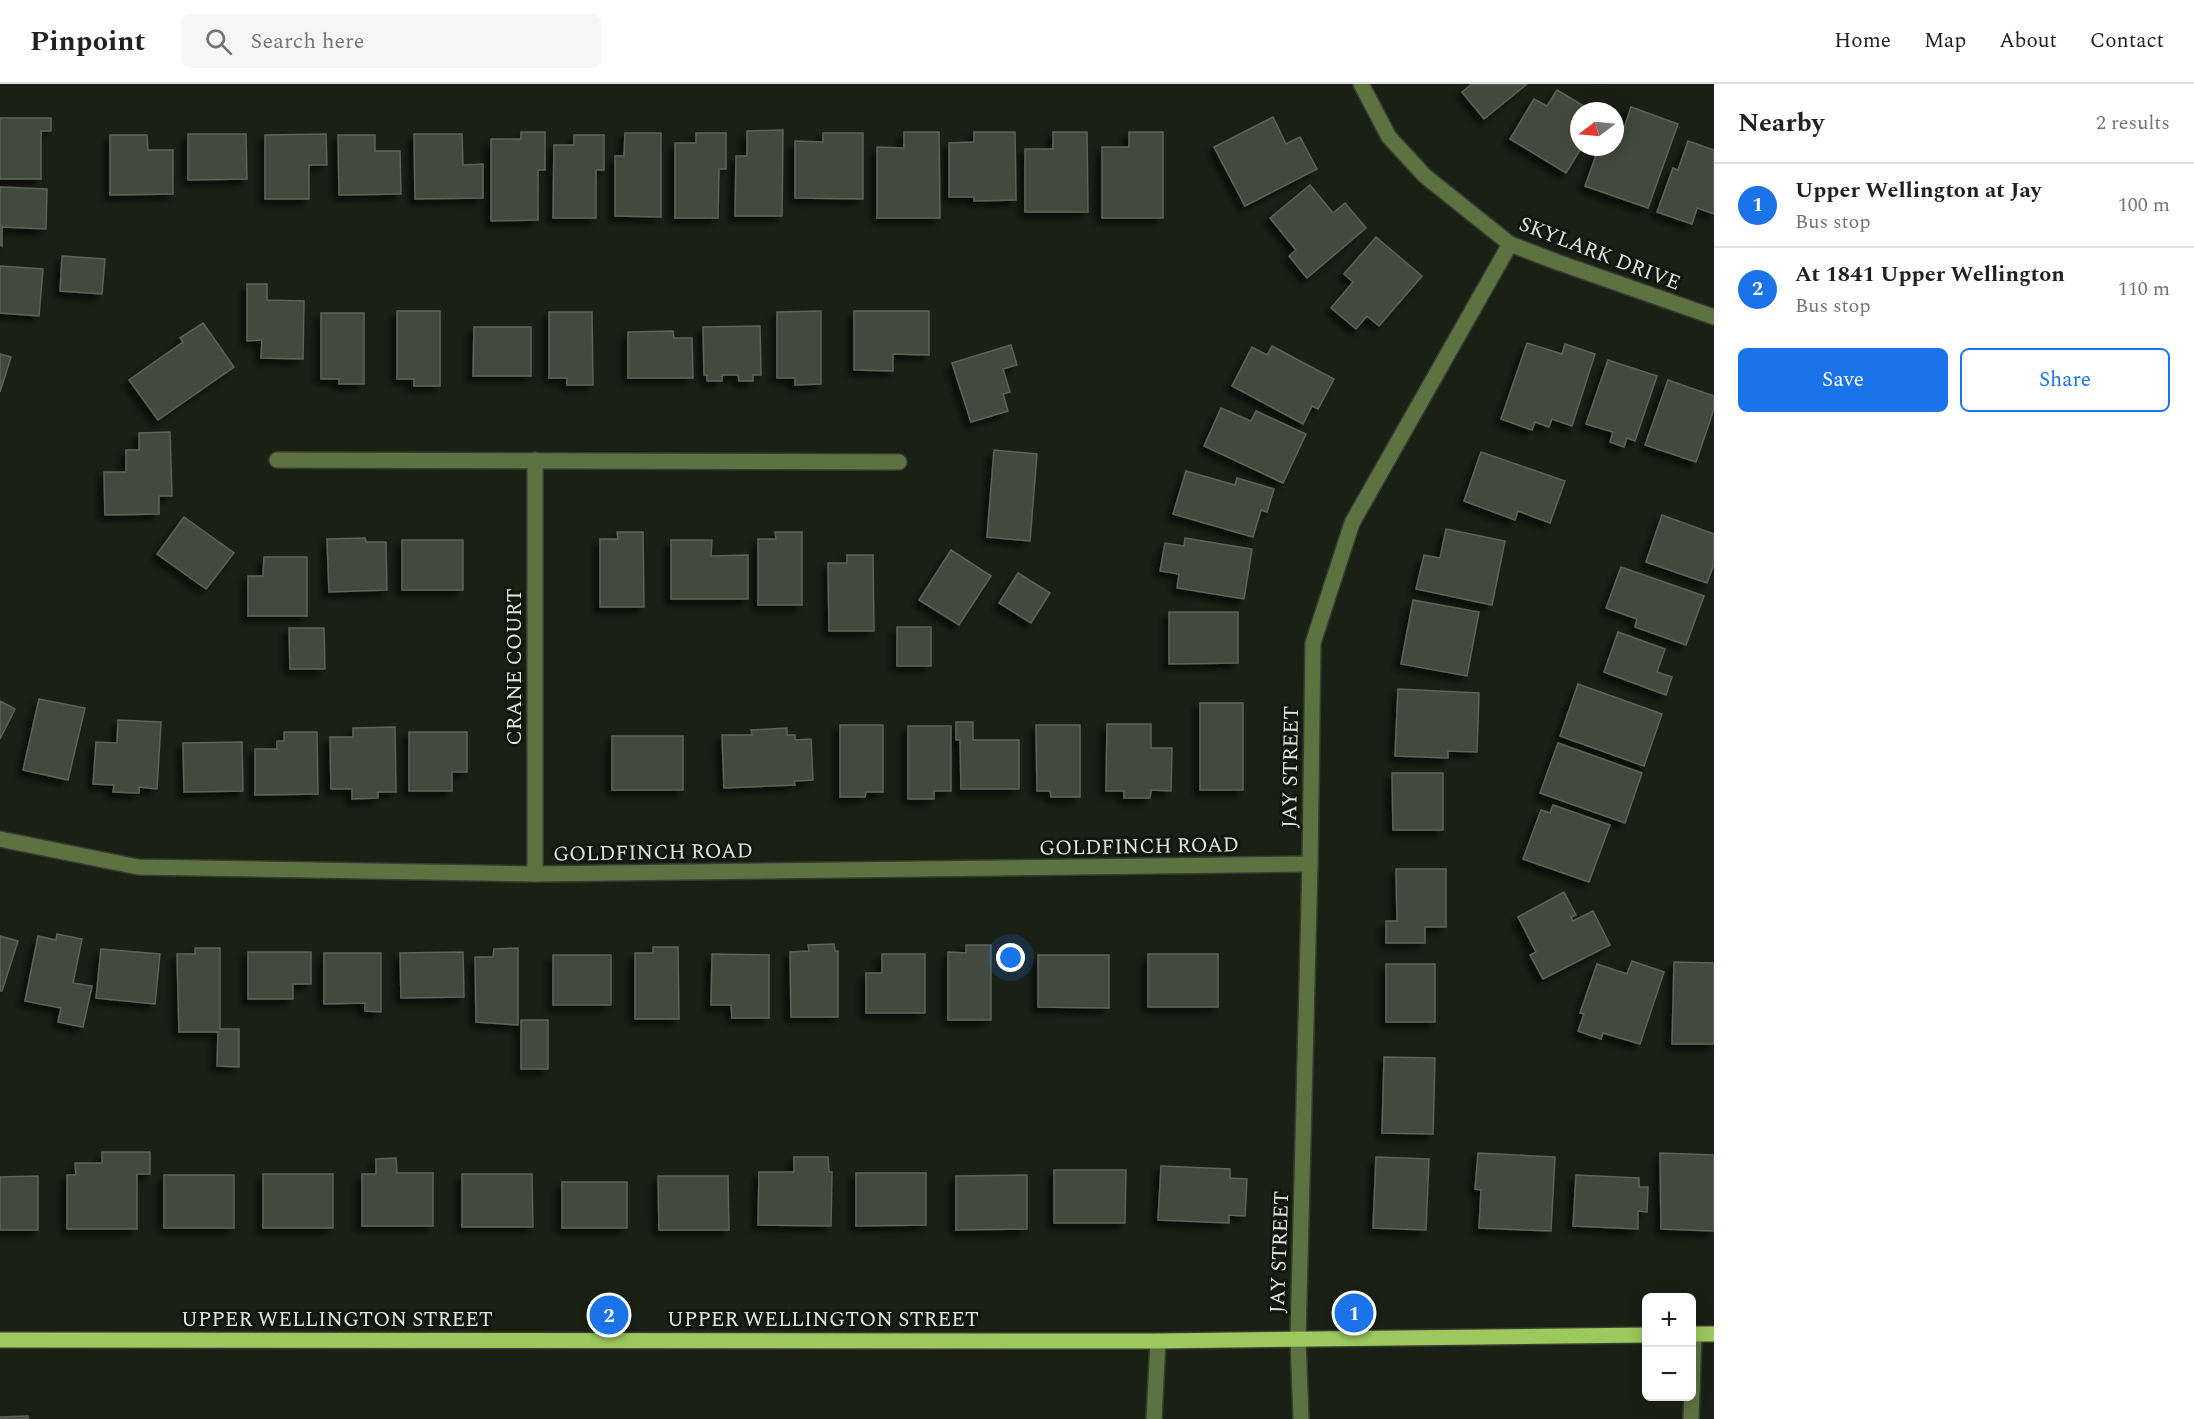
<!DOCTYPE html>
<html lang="en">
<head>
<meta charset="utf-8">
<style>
	body { margin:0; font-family:Spectral,serif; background:#f6f6f6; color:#202124 }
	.controls { position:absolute; right:18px; bottom:18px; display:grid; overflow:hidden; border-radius:9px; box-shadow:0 3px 15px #0003 }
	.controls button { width:54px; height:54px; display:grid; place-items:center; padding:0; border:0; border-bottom:2px solid #e0e0e0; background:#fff; color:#202124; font:30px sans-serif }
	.compass { position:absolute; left:1570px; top:18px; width:54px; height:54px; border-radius:50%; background:#fff; box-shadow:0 3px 15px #0003; rotate:254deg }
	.you { position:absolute; left:1011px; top:874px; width:21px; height:21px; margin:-15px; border:4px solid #fff; border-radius:50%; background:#1a73e8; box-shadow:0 0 0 9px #1a73e833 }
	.badge { display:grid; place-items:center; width:39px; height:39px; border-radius:50%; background:#1a73e8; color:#fff; font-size:20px; font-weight:700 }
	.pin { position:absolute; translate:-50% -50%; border:3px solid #fff; box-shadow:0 2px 6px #0006 }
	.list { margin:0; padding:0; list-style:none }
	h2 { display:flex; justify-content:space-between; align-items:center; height:78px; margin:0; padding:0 24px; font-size:26px }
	h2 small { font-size:20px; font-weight:400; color:#757577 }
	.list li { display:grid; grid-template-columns:39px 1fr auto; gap:18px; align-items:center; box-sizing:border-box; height:84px; padding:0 24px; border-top:2px solid #e0e0e0 }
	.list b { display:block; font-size:22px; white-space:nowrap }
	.list p { margin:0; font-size:20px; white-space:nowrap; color:#757577 }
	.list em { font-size:20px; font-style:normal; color:#757577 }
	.actions { display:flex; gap:12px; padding:18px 24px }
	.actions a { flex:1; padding:14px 0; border:2px solid #1a73e8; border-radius:9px; text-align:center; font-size:21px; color:#1a73e8 }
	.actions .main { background:#1a73e8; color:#fff }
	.icon { flex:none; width:33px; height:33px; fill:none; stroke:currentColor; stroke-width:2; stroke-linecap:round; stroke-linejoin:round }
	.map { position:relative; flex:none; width:1714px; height:1335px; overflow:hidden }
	header { display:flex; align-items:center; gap:36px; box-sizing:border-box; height:84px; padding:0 30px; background:#fff; border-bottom:2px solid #e0e0e0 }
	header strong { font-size:28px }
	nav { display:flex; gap:33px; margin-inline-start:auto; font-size:21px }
	.search { width:420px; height:54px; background:#f6f6f6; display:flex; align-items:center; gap:15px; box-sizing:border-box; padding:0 21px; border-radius:9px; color:#757577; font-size:22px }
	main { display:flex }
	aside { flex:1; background:#fff }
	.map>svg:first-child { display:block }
	.building { fill:#42483c; stroke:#5d6356; stroke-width:1.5; filter:url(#shadow) }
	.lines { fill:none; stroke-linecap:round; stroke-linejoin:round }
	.minor-casing { stroke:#373b31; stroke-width:18 }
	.major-casing { stroke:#373b31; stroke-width:18 }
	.minor { stroke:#5d7241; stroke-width:15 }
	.major { stroke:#9dc85d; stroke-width:15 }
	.labels { text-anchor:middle; stroke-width:6; stroke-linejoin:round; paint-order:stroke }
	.street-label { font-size:21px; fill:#e0e4dc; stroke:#12160c }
</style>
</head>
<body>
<header>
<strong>Pinpoint</strong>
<div class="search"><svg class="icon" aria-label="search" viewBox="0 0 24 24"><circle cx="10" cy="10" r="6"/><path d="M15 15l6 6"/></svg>Search here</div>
<nav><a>Home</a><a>Map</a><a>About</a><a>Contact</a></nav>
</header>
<main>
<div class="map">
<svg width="1714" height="1335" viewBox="0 0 1714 1335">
	<defs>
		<filter id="shadow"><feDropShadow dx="-5.5" dy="5.5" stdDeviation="3" flood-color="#0009"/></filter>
	</defs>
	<rect width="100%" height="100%" fill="#1b2015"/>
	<g class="building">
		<path d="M1472,0H1527L1484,35L1462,8Z"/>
		<path d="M1557,6L1592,27H1579V63H1582L1566,89L1510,55L1534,15L1547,22Z"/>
		<path d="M1631,23L1678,40L1648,124L1585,102L1599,63H1615V55L1620,56Z"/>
		<path d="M1273,33L1286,60L1300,53L1317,85L1245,122L1214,63Z"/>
		<path d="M0,34H51V47H41V95H0Z"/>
		<path d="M783,46L782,132H735L736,72H747V47Z"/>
		<path d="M521,48H545V86H538V136L491,137V55H521Z"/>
		<path d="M904,48H939L940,134H877V63L904,64Z"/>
		<path d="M974,48H1015L1016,116L974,117V113H949V59L974,58Z"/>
		<path d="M1053,48H1087L1088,128H1025V65H1053Z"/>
		<path d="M1129,48H1163V134H1102V63H1129Z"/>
		<path d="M625,49H661V133L615,132V72H624Z"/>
		<path d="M696,49H726V85H719L718,134H675V59H696Z"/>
		<path d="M823,49H863V115L795,114V57L823,58Z"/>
		<path d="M188,50H246L247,95L188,96Z"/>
		<path d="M326,50L327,81H309V115H265V51Z"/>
		<path d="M414,50H462L463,81L483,80V114L415,115Z"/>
		<path d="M110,51H147L148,66H173V110L110,111Z"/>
		<path d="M338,51H375V67H400L401,110L339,111Z"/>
		<path d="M574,51H604V86H596V134H553L554,61H574Z"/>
		<path d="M1688,57L1714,66V130L1697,124L1692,140L1657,128L1673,84L1678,86Z"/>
		<path d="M1310,101L1333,129L1345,119L1366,144L1307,194L1289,172L1296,166L1270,134Z"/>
		<path d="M0,103L47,105L46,145L2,143V162L0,161Z"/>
		<path d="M1376,153L1422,192L1379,242L1367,232L1356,245L1331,224L1353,198L1344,190Z"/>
		<path d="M62,172L105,175L102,210L60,207Z"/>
		<path d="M0,182L43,185L39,232L0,229Z"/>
		<path d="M247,200H267V216L304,217L303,275L261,274L262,256L247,257Z"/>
		<path d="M397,227H440V302H414V295H397Z"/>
		<path d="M821,227V300L795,301V294H777V228Z"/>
		<path d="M854,227H929V271L893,270V287L854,286Z"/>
		<path d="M549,228H592L593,301H567V294H549Z"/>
		<path d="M321,229H364V300H339V295H321Z"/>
		<path d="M203,239L234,283L158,336L129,296L183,258L180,254Z"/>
		<path d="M760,242L761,291H753V297H739L738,291H722V297H707V291H704L703,243Z"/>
		<path d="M474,243H531V292H473Z"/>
		<path d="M673,247L674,254H692L693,294H628V248Z"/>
		<path d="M1527,259L1562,270L1565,260L1595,270L1572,342L1552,335L1549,343L1535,338L1532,346L1501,335Z"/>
		<path d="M1011,261L1017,281L1003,285L1010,308L1003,310L1008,327L971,338L952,279Z"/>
		<path d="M1272,262L1334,295L1318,325L1312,322L1303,340L1232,302L1252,263L1267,271Z"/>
		<path d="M0,270L11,273L0,308Z"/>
		<path d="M1608,276L1657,292L1635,357L1627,354L1624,363L1610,358L1613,348L1586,340Z"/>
		<path d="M1668,296L1714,312V325L1696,378L1645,361Z"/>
		<path d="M1221,324L1251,337L1256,327L1306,350L1283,399L1204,362Z"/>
		<path d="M170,348L172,412H159V430L105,431L104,388H126V366H139V349Z"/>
		<path d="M994,366L1037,370L1030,457L987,453Z"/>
		<path d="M1481,368L1565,397L1550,439L1518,427L1515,436L1464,417Z"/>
		<path d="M1186,387L1235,401L1237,394L1274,405L1267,428L1261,426L1253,453L1173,430Z"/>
		<path d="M1662,431L1714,450V480L1707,499L1646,478Z"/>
		<path d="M184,433L234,469L206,505L157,470Z"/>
		<path d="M1446,445L1505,457L1492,521L1416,505L1424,471L1440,474Z"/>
		<path d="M617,448H643L644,523H600V455H618Z"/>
		<path d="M775,448H802V521H758V455H776Z"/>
		<path d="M365,454L366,458H386L387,506L329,508L327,455Z"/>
		<path d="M1185,454L1252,465L1244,515L1177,504L1179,490L1160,487L1165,459L1184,462Z"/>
		<rect x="402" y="456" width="61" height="50"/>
		<path d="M671,456H712L711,472L748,471V515H671Z"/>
		<path d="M951,466L991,492L959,541L919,516Z"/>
		<path d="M847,471H873L874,547H829L828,479H847Z"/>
		<path d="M264,473H307V532H248V492H263Z"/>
		<path d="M1621,483L1704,512L1686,561L1635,543L1637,535L1606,524Z"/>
		<path d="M1018,489L1050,509L1031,539L999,519Z"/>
		<path d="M1413,516L1479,528L1467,592L1401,580Z"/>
		<path d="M1169,528H1238V579L1169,580Z"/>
		<rect x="897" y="543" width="34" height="39"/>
		<path d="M289,544H324L325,585H290Z"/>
		<path d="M1618,548L1665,565L1657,588L1672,593L1666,611L1604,588Z"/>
		<path d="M1578,600L1662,630L1644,682L1560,652Z"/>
		<path d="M1398,605L1479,609L1477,668L1448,667V674L1395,672Z"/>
		<path d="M39,615L85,624L68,696L23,686Z"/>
		<path d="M0,617L15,625L0,655Z"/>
		<rect x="1200" y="619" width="43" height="87"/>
		<path d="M118,636L161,638L157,705L139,703V709L113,708L114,701L93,700L96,658L117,659Z"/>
		<path d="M956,638H973V656H1019V705H961L960,656H956Z"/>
		<path d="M1107,640H1151V664H1172L1171,707L1151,706L1150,714H1124V707H1106Z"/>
		<path d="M840,641H883V708H866L865,713H840Z"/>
		<path d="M1036,641H1080V713H1051L1050,707H1037Z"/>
		<path d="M908,642H951V707H934V715H908Z"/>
		<path d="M395,643L396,708H378V714L352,715V705H331L330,653H353V644Z"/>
		<path d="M787,644V651H795V656L811,655L813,696L794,697L795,701L724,704L722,651H752L751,646Z"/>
		<path d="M284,648H317L318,710L255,711V665H277V657H284Z"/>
		<path d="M409,648H467V688H452V707H409Z"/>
		<rect x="612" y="652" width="71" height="54"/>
		<path d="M242,658L243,707L184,708L183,659Z"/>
		<path d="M1558,659L1642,689L1625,739L1540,709Z"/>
		<path d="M1392,689H1443V746H1393Z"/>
		<path d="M1553,721L1610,741L1589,798L1523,775L1541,726L1550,729Z"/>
		<path d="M1396,785H1446V843H1425V859H1386V837H1397Z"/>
		<path d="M1564,808L1576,831L1571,833L1573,837L1593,827L1610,861L1543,895L1530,871L1536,868L1518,833Z"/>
		<path d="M57,850L82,855L73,899L92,902L83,943L58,938L61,924L25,917L38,852L56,856Z"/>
		<path d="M0,852L18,857L2,907H0Z"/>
		<path d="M834,860L835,867H838V933H791L790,868L809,867L808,861Z"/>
		<path d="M966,861H991V936H948V868L966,869Z"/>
		<path d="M653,863H678L679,935H635V869H653Z"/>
		<path d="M195,864H220V945H239V983L217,982L218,948H179L177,870H195Z"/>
		<path d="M518,864V941L476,938L475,873H493L494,865Z"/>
		<path d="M101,865L160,870L155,920L96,914Z"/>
		<path d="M248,868H311V900H293V915H248Z"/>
		<path d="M463,868L464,913L401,914L400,869Z"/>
		<path d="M324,869H381V928L365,927V919L324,920Z"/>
		<path d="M712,870L769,871V934H732L731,921H711Z"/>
		<path d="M882,870H925V929H866V889H882Z"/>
		<rect x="1148" y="870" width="70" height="53"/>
		<rect x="553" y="871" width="58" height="50"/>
		<path d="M1038,871H1109V924L1038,923Z"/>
		<path d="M1632,877L1664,888L1640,960L1603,949L1601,955L1578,947L1584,930L1580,929L1597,880L1627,890Z"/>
		<path d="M1674,878L1714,879V960H1672Z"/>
		<rect x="1386" y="880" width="49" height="58"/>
		<rect x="521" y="936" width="27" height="49"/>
		<path d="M1384,973L1435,974L1433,1050L1382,1049Z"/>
		<path d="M102,1068H150V1090H137V1145H67V1091H76L75,1079H102Z"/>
		<path d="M1478,1069L1555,1073L1551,1147L1479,1144L1481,1106L1475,1105Z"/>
		<path d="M1660,1069L1714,1071V1147L1661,1145Z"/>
		<path d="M794,1073H828L829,1088H832L831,1142L758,1141L759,1088H794Z"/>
		<path d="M1376,1073L1429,1075L1426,1146L1373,1144Z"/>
		<path d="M396,1074L397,1089H433V1142H362V1090H376V1075Z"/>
		<path d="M1161,1082L1230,1085V1094L1247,1095L1245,1132L1229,1131V1139L1158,1136Z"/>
		<path d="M1054,1086H1126L1125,1139H1054Z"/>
		<path d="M856,1089H926V1141L856,1142Z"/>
		<rect x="263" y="1090" width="70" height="54"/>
		<path d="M462,1090H532L533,1143H462Z"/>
		<rect x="164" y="1091" width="70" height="53"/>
		<path d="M1027,1091V1145L956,1146V1092Z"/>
		<path d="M1576,1091L1639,1094V1103H1648L1647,1128L1638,1127V1145L1573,1142Z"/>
		<path d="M38,1092V1146H0V1093Z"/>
		<path d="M658,1092H728L729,1146H659Z"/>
		<rect x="562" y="1098" width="65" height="46"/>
		<path d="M28,1332V1335H0V1333Z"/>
	</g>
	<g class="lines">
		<g class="minor-casing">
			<g id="minor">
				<path d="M1361,0L1389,53L1425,92L1510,160L1557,178L1714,233"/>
				<path d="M277,376L899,378"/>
				<path d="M0,755L138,783L535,790L1310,780"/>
				<path d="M535,790V376"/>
				<path d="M1154,1335L1158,1257"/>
				<path d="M1301,1335L1298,1254L1310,780L1313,559L1352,439L1510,160"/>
				<path d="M1691,1335L1694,1250"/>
			</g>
		</g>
		<g class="major-casing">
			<g id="major">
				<path d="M1692,1250H1714"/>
				<path d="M0,1256L1158,1257L1646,1251"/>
			</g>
		</g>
		<use href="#minor" class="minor"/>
		<use href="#major" class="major"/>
	</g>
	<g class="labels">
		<g class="street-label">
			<text transform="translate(1600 169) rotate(21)" y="7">SKYLARK DRIVE</text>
			<text transform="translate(514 583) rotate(-90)" y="7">CRANE COURT</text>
			<text transform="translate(1290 683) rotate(-89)" y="7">JAY STREET</text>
			<text transform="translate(1139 762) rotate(-1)" y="7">GOLDFINCH ROAD</text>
			<text transform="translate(653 768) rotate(-1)" y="7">GOLDFINCH ROAD</text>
			<text transform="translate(1279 1168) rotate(-88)" y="7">JAY STREET</text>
			<text x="337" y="1242">UPPER WELLINGTON STREET</text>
			<text x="823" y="1242">UPPER WELLINGTON STREET</text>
		</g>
	</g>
</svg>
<div class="controls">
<button>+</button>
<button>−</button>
</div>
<svg class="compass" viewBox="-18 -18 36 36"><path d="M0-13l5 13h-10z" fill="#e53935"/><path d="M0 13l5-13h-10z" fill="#757577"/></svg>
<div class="you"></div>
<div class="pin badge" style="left:1354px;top:1229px">1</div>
<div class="pin badge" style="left:609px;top:1231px">2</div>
</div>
<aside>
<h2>Nearby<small>2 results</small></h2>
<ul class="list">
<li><span class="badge">1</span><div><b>Upper Wellington at Jay</b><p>Bus stop</p></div><em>100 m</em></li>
<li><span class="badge">2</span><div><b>At 1841 Upper Wellington</b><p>Bus stop</p></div><em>110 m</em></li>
</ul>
<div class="actions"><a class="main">Save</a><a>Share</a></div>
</aside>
</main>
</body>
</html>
